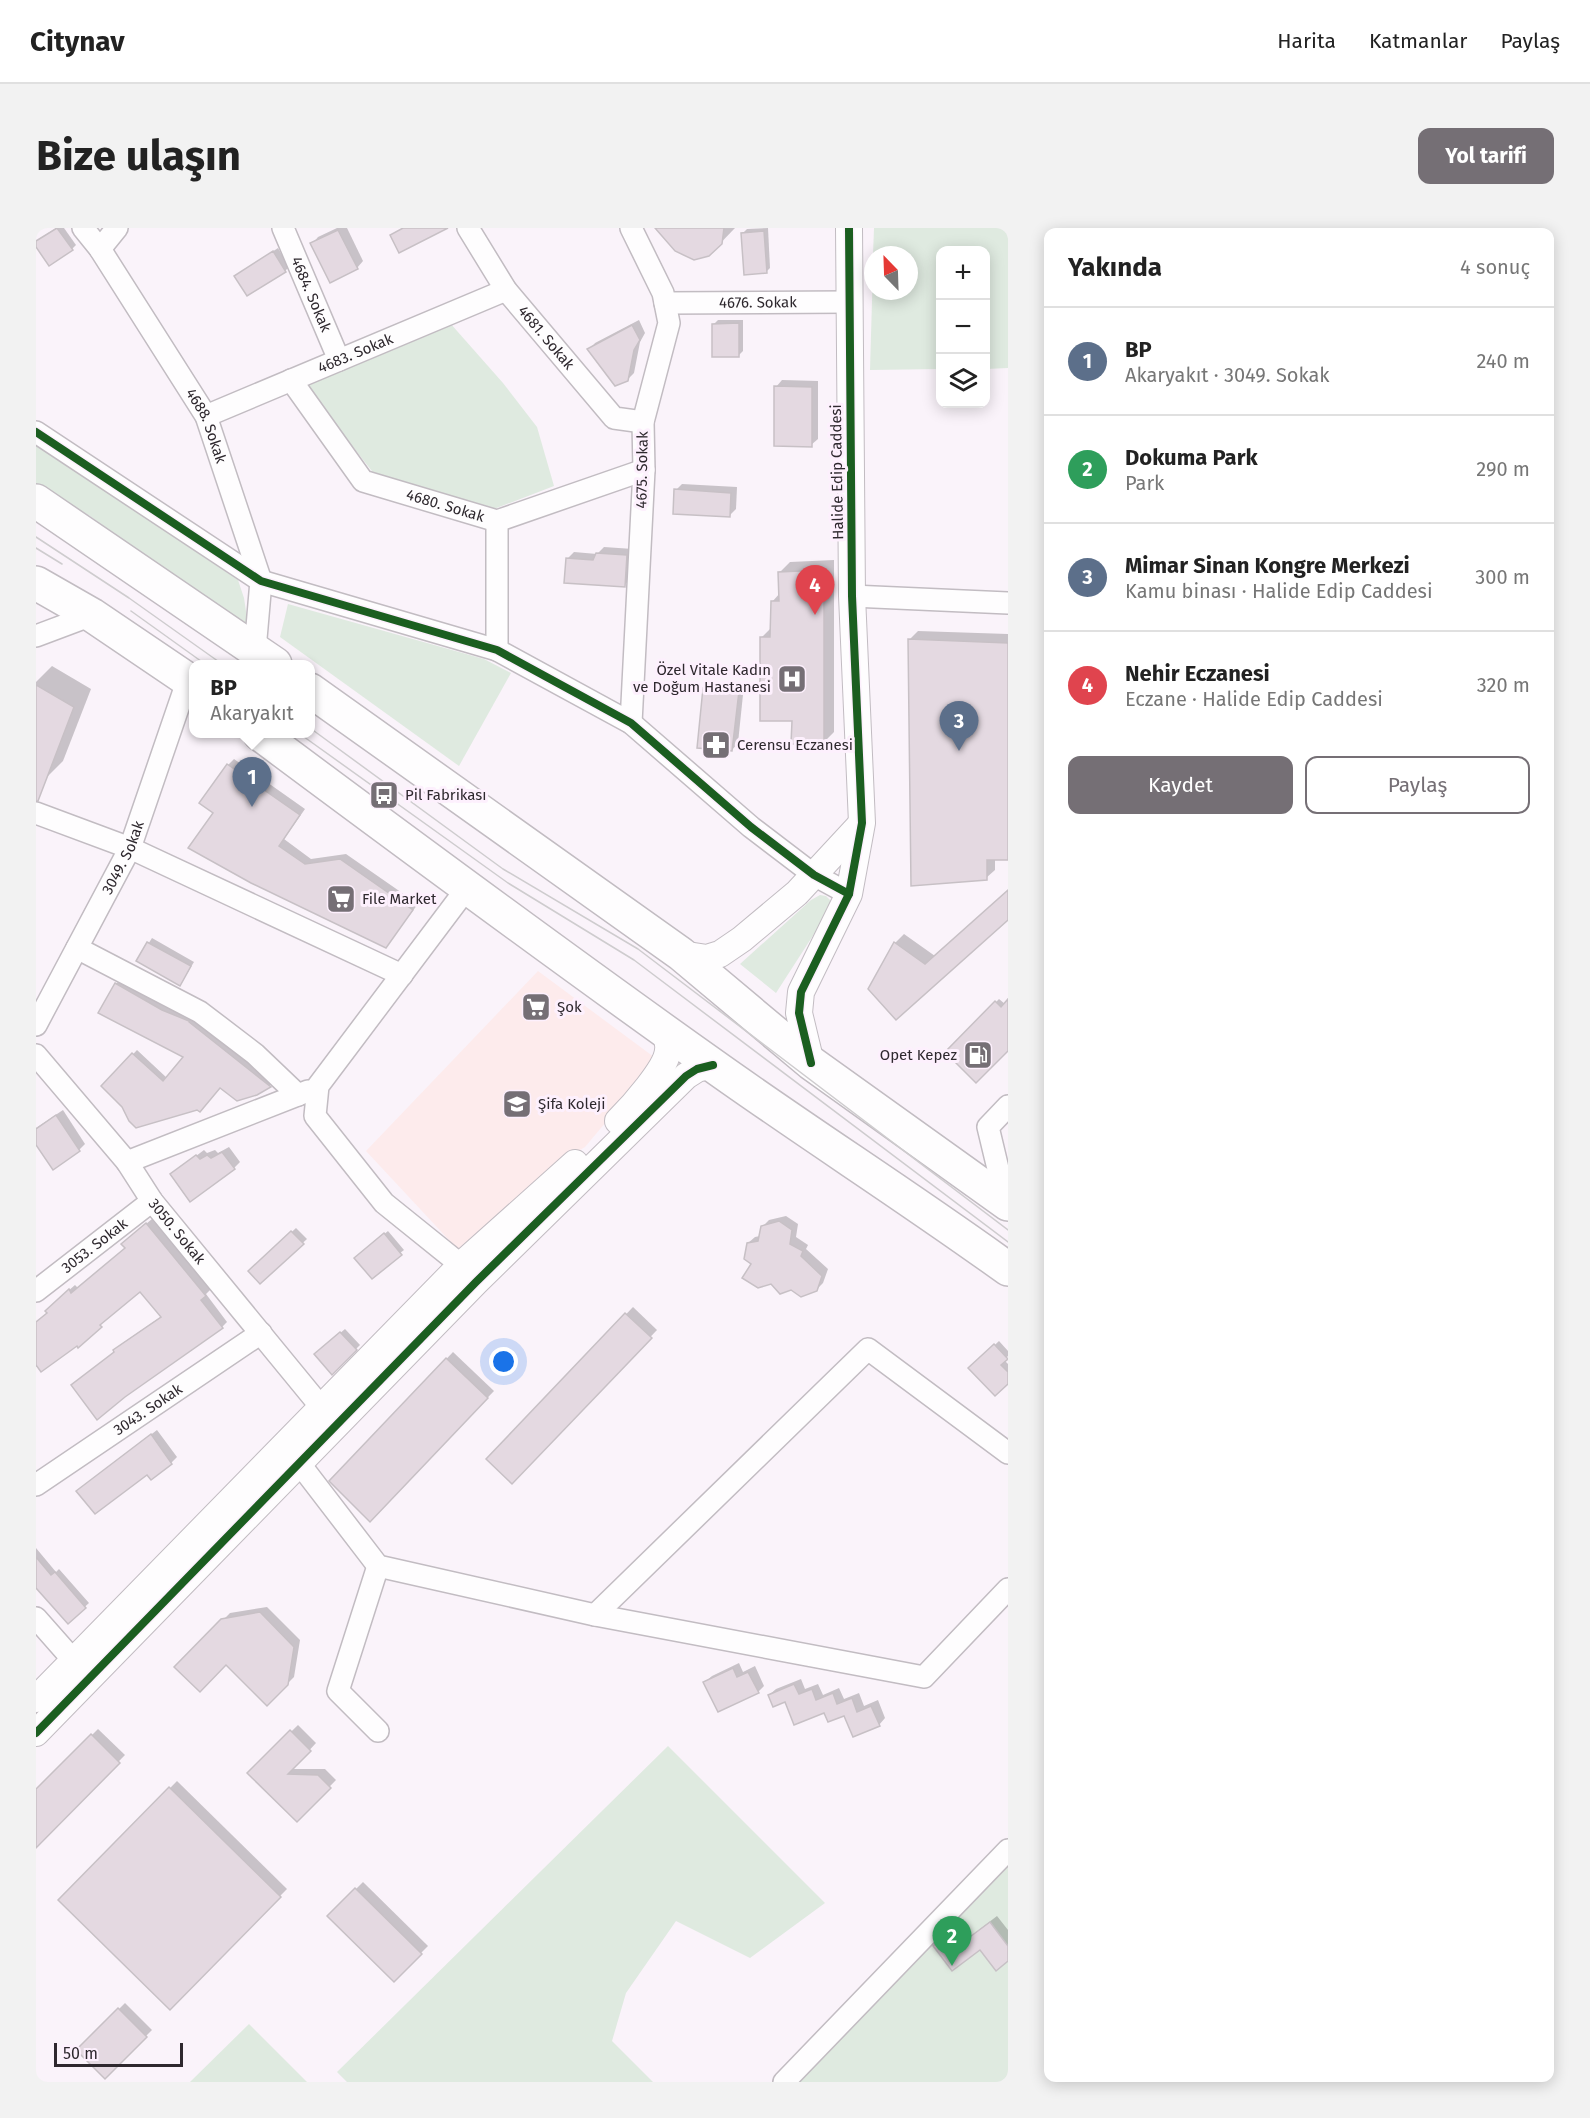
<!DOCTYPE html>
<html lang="tr">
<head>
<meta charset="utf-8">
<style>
	body { margin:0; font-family:"Fira Sans",sans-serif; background:#f2f2f2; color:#222 }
	.controls { position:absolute; right:18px; top:18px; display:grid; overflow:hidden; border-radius:12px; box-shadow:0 3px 15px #0003 }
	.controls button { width:54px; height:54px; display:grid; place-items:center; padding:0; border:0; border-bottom:2px solid #e0e0e0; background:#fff; color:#222; font:30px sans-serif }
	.compass { position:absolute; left:828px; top:18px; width:54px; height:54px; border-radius:50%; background:#fff; box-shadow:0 3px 15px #0003; rotate:337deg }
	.scale { position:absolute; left:18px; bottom:15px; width:129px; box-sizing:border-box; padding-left:6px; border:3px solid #2e282e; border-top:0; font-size:16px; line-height:21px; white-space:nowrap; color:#2e282e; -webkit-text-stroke:4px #fdf0fd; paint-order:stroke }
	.you { position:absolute; left:468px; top:1134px; width:21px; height:21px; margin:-15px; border:4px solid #fff; border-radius:50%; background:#1a73e8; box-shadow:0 0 0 9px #1a73e833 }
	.badge { display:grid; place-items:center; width:39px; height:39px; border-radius:50%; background:#756f75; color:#fff; font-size:20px; font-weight:700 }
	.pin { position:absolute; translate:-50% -50px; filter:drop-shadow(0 2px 3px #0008) }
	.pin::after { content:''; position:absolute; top:32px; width:21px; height:18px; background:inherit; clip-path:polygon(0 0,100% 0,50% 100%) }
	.popup { position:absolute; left:153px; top:432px; width:126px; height:78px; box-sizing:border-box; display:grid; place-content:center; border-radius:12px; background:#fff; filter:drop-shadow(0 2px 4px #0005); font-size:20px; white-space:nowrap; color:#767676 }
	.popup b { font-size:22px; color:#222 }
	.popup::after { content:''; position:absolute; left:50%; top:100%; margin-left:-12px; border:12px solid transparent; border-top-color:#fff }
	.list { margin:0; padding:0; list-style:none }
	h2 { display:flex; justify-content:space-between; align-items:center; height:78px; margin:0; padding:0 24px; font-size:26px }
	h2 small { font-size:20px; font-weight:400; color:#767676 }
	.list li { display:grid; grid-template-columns:39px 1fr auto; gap:18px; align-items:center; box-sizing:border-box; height:108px; padding:0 24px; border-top:2px solid #e0e0e0 }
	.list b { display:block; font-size:22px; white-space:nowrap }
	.list p { margin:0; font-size:20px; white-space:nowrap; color:#767676 }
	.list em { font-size:20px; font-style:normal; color:#767676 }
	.actions { display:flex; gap:12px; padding:18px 24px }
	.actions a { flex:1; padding:14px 0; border:2px solid #756f75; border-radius:12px; text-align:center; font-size:21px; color:#756f75 }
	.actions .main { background:#756f75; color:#fff }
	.icon { flex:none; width:33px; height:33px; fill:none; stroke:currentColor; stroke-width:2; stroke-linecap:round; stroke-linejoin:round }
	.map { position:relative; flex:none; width:972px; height:1854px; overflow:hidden; border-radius:12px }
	header { display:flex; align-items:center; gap:36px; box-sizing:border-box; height:84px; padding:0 30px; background:#fff; border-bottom:2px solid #e0e0e0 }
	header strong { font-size:28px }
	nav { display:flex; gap:33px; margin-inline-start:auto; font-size:21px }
	.intro { display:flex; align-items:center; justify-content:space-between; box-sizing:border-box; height:144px; padding:0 36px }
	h1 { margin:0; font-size:42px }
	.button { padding:15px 27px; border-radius:12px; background:#756f75; color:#fff; font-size:21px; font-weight:700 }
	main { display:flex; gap:36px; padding:0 36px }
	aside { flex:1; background:#fff; border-radius:12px; box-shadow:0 3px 15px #0003 }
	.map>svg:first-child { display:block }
	.education { fill:#fdebec }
	.green { fill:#dfeae0 }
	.shadow { fill:#0003 }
	.building { fill:#e4d9e1; stroke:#c7c0c5; stroke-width:1.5 }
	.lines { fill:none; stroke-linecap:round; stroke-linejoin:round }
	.minor-casing { stroke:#c2bcc2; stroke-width:24 }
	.tertiary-casing { stroke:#c2bcc2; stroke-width:28 }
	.trunk-casing { stroke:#c2bcc2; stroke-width:36 }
	.minor { stroke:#fefdfe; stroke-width:21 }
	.tertiary { stroke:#fefdfe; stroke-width:26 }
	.trunk { stroke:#fefdfe; stroke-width:33 }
	.tram { stroke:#ceccce; stroke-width:1.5 }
	.cycleway-casing { stroke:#fdf0fd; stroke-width:11 }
	.cycleway { stroke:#1b5e20; stroke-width:8 }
	.labels { text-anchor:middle; stroke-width:6; stroke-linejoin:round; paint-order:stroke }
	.street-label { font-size:15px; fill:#2e282e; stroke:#fdf0fd }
	.poi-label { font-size:15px; fill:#2e282e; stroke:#fdf0fd; text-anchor:start }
</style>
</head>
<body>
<header>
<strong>Citynav</strong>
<nav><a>Harita</a><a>Katmanlar</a><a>Paylaş</a></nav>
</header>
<div class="intro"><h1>Bize ulaşın</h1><a class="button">Yol tarifi</a></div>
<main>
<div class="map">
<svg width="972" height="1854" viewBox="0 0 972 1854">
	<rect width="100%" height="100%" fill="#faf3fa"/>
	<path class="education" d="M502,743L622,832L549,919L511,942L426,1026L330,923Z"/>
	<g class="green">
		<path d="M838,0H972V140L950,141V22H904V141L834,142L837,38V63H873V27H837Z"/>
		<path d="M414,95L467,155L501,199L518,258L458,281L339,247L272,162L270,150Z"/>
		<path d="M0,216L202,352L208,370L213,403L54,288L0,256Z"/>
		<path d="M252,376L448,431L475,445L423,538L244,409Z"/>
		<path d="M784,667L790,668L794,672L795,679L792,686L778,706L740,765L704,736L775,672Z"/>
		<path d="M632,1518L789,1675L714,1730L640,1693L590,1765L576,1813L617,1854H311L301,1844Z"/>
		<path d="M972,1622V1854H749Z"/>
		<path d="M213,1796L271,1854H154Z"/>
	</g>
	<g class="shadow">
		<path d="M20,0H28L40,17L36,21L0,16L3,11Z"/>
		<path d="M301,0H311L327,33L321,40L276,16L282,9Z"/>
		<path d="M621,0H699L673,27Z"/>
		<path d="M732,0L734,40L730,44L707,5L711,1Z"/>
		<path d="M242,20L253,39L249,43L200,48Z"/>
		<path d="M603,92L609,105L604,114L598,145L591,152L553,122L559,115Z"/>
		<path d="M682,92H707V123L703,127L678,96Z"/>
		<path d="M746,152L782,153V211L775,217L740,159Z"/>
		<path d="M646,256L701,259L700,281L693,288L640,262Z"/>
		<path d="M568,319L597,321L595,351L588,357L531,331L538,324L561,326Z"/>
		<path d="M798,332V504L787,515L726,409L736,399V374L744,365V344L754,334Z"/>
		<path d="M882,403L972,406V631L959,630V642L950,650L874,411Z"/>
		<path d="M16,438L55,461L27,533L9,551L0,548V454Z"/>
		<path d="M675,454L708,457L702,515L696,522L669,460Z"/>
		<path d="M198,531L269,581L248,611L275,631L310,626L382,676L350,718L179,585L192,537Z"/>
		<path d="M972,663V690L860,790L859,715L868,706L899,728Z"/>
		<path d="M116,710L158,734L147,752L102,732Z"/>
		<path d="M84,752L156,790L238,854L221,866L185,858L161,880L88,878L67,858L101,822L131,850L149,828L80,756Z"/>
		<path d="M963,771L969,776L972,774V821L911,824Z"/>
		<path d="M27,882L49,916L43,922L0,914V900Z"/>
		<path d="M193,919L204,934L198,940L136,946L168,922L171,925L179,922L182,925Z"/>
		<path d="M750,988L762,996L760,1009L772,1017L770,1021L792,1041L787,1055L780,1062L717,1036L712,1015L719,1009L724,1008L726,999L733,992Z"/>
		<path d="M116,991L175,1061L170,1066L191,1094L186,1099L79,1123L84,1117L126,1088L104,1062L41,1116L0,1139V1094L12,1085L16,1077L39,1057L42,1060L91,1019L93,1010Z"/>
		<path d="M260,1000L271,1011L224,1054L214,1043Z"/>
		<path d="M352,1003L368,1022L364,1025L324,1026Z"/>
		<path d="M597,1079L621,1102L476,1254L452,1231Z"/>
		<path d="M309,1101L324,1117L296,1145L284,1122Z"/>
		<path d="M963,1113L972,1123V1128L968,1132L972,1136V1154L935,1140Z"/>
		<path d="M417,1124L458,1163L334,1292L295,1253Z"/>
		<path d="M121,1202L141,1229L135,1235L115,1250L112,1245L48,1258Z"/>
		<path d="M0,1320L20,1344L23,1341L53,1375L32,1394L0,1358Z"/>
		<path d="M231,1379L264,1412L258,1449L231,1476L190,1435L141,1439L194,1385Z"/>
		<path d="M703,1435L707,1444L719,1438L728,1458L722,1464L669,1454L676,1448Z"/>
		<path d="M765,1451L769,1461L782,1456L787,1467L803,1460L808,1471L823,1465L828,1478L842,1472L849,1490L843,1497L809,1486L789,1483L733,1467L740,1461Z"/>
		<path d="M262,1497L280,1515L256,1541H289L300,1552L261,1592L213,1545Z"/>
		<path d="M62,1501L89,1527L0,1618V1563Z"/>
		<path d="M141,1553L251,1661L134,1780L24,1672Z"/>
		<path d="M327,1654L392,1718L358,1752L293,1688Z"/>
		<path d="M961,1688L972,1702V1731L944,1720L916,1741L906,1711L922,1699L931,1711Z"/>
		<path d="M89,1775L116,1802L69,1849L42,1822Z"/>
	</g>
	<g class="building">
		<path d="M21,0L37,22L13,38L0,19V13Z"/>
		<path d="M367,0H412L363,25L354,7Z"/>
		<path d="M619,0H688L686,16L673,28L658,32L639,23Z"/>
		<path d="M302,2L322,41L294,55L274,15Z"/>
		<path d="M728,3L731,45L708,47L705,5Z"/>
		<path d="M237,23L250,44L211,68L198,48Z"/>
		<path d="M703,95V129H676V96Z"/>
		<path d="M596,97L604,112L598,122L592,153L579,158L551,121Z"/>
		<path d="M738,158L776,159V219L738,218Z"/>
		<path d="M638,261L695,265L694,289L637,286Z"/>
		<path d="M560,325L591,327L589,359L528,355L530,330L557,332Z"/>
		<path d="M788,342V516H755L756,493H724V409H734L735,373H743L742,344Z"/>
		<path d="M872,411L972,415V632H951V652L875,658Z"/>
		<path d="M0,457L38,479L2,573H0Z"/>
		<path d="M667,460L703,463L696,523L661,520Z"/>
		<path d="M191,536L264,587L243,618L269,636L304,631L377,682L350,720L215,655L152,620L177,585L163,575Z"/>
		<path d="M972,662V692L860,792L832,761L858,714L889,736Z"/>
		<path d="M111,714L155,738L144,758L100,733Z"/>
		<path d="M79,755L126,782L153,793V794L235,859L221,867L201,873L184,860L164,884L161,882L100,900L93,893L86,879L65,858L96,825L127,853L147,829L62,785Z"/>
		<path d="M972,771V823L940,855L909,824L959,773L965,779Z"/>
		<path d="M20,887L44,923L17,942L0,917V901Z"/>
		<path d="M186,924L199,941L154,974L134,946L160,927L164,931L171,927L175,930Z"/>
		<path d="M743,993L756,1002L754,1016L767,1023L765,1028L786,1048L781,1063L765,1069L755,1062L744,1066L735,1056L722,1060L706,1050L715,1036L708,1031L711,1015L722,1013L725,998Z"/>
		<path d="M110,995L170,1068L165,1072L187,1100L89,1169L61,1192L35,1157L78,1124L77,1122L125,1089L104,1064L64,1097L66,1099L42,1120L41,1118L5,1144L0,1137V1094L11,1085L9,1083L33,1061L35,1065L89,1020L85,1016Z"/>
		<path d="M255,1003L268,1016L224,1056L212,1043Z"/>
		<path d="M348,1005L366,1027L336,1051L318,1030Z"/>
		<path d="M589,1085L616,1110L476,1256L450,1231Z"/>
		<path d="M304,1104L321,1122L296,1147L278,1126Z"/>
		<path d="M958,1116L972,1131L965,1137L972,1144V1156L959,1168L932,1140Z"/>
		<path d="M410,1130L452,1170L334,1294L293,1253Z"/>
		<path d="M115,1206L136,1236L115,1252L111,1247L59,1286L40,1263Z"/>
		<path d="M0,1329L15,1347L19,1344L50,1380L32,1396L0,1360Z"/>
		<path d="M224,1384L258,1419L252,1457L231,1478L190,1437L164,1464L138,1439L185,1391Z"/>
		<path d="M697,1440L701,1449L712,1444L723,1465L682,1484L667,1454Z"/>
		<path d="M758,1456L763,1466L776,1461L780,1472L797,1465L801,1476L816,1470L821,1484L835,1478L844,1498L817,1509L808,1488L792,1494L788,1485L758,1497L749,1474L737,1479L732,1467Z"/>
		<path d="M254,1502L275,1523L252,1546L282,1547L295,1560L261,1594L211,1545Z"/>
		<path d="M55,1506L84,1535L0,1620V1561Z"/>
		<path d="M133,1559L245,1669L134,1782L22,1672Z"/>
		<path d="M319,1660L386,1726L358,1754L291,1688Z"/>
		<path d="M954,1694L972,1718V1733L960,1743L944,1722L916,1743L897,1718L914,1705L923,1717Z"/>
		<path d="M82,1780L111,1809L69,1851L40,1822Z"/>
	</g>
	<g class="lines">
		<g class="minor-casing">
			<g id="minor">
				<path id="s1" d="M47,0L64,21L170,188L225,353L219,422"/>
				<path id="s2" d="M247,0L303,132"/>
				<path id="s3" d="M432,0L470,62L578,190L607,194"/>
				<path d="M595,0L627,65L633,95L607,194L608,242L595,495"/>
				<path d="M64,21L81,0"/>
				<path id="s4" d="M629,75L813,74"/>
				<path id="s5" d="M255,152L327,253L461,293L608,242"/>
				<path id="s6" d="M170,188L470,62"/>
				<path d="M0,204L225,353L461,422L595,495L715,599L778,647L813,666"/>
				<path d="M816,368L972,375"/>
				<path d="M0,408L56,387"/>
				<path d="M461,422V293"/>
				<path d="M0,585L94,620L366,747"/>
				<path d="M41,720L164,784L219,826L262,867"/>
				<path id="s7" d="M0,797L94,620L152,451"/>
				<path id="s8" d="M0,827L91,934L116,973L285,1179"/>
				<path d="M91,934L272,863"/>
				<path d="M970,974L952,899L972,878"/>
				<path d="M425,1037L348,975L279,888L282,858L431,660"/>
				<path id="s9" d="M0,1063L116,973"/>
				<path d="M263,1235L342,1338L559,1387L888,1449L972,1361"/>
				<path id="s10" d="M0,1257L225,1105"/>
				<path d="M342,1338L302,1463L342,1503"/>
				<path d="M559,1387L832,1121L972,1225"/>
				<path d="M0,1390L38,1433"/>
				<path d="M748,1854L972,1622"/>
			</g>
		</g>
		<g class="tertiary-casing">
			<g id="tertiary">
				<path d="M645,726L671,730L684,726L706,711L761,665L825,596"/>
				<path d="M775,835L763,785L765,764L813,666L826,595L816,368L813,0"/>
				<path d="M582,893C596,879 631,840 632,822C633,816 630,808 629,802"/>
				<path d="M0,1471L425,1037L539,935"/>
				<path d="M0,1505L440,1054L650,848L661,841L677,837"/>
			</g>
		</g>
		<g class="trunk-casing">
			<g id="trunk">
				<path d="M0,273L239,436"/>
				<path d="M0,355L56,387L158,456"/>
				<path d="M274,462L645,726L775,835L972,976"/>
				<path d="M224,506C373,617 523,728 675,836C773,906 874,970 972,1041"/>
			</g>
		</g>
		<use href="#minor" class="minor"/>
		<use href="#tertiary" class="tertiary"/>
		<use href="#trunk" class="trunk"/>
		<g class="tram">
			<path d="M0,309L93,370L186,436"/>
			<path d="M0,320L26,336"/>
			<path d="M95,383L169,436"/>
			<path d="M274,500L467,641L602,721L972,1002"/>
			<path d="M264,506L472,655L598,732L972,1014"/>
		</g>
		<g class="cycleway-casing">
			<g id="cycleway">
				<path d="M0,204L225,353L461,422L595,495L715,599L778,647L813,666"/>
				<path d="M775,835L763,785L765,764L813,666L826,595L816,368L813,0"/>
				<path d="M0,1505L440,1054L650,848L661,841L677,837"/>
			</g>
		</g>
		<use href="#cycleway" class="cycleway"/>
	</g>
	<defs>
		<g id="hospital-square" transform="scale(1.5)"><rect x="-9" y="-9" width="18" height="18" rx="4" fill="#756f75" stroke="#fdf0fd"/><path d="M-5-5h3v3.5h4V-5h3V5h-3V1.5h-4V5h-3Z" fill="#fff"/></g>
		<g id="pharmacy-square" transform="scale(1.5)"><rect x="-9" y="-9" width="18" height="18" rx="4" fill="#756f75" stroke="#fdf0fd"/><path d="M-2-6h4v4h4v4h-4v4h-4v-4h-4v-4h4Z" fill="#fff"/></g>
		<g id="bus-square" transform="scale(1.5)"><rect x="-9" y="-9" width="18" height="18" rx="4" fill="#756f75" stroke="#fdf0fd"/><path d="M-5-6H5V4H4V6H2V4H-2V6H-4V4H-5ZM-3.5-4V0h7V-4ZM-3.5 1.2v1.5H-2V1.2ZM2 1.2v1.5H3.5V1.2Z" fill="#fff"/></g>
		<g id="supermarket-square" transform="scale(1.5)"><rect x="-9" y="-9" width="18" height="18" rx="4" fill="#756f75" stroke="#fdf0fd"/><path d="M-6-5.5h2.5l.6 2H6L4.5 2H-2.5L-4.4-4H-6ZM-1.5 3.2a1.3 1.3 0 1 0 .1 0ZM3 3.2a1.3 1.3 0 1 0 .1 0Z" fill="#fff"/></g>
		<g id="fuel-square" transform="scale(1.5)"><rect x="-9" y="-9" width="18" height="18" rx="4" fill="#756f75" stroke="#fdf0fd"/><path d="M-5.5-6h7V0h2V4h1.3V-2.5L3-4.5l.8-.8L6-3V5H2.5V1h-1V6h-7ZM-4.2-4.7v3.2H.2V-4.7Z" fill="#fff"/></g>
		<g id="school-square" transform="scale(1.5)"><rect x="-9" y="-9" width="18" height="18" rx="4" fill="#756f75" stroke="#fdf0fd"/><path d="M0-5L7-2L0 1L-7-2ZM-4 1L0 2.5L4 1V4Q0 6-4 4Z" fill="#fff"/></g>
	</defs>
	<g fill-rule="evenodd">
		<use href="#hospital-square" x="756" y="451"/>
		<use href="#pharmacy-square" x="680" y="517"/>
		<use href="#bus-square" x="348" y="567"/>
		<use href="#supermarket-square" x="305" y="671"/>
		<use href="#supermarket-square" x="500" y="779"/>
		<use href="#fuel-square" x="942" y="827"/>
		<use href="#school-square" x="481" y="876"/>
	</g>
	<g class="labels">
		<g class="street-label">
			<text dy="5" stroke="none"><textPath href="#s2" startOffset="72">4684. Sokak</textPath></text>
			<text dy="5" stroke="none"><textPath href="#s4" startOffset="93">4676. Sokak</textPath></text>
			<text dy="5" stroke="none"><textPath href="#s3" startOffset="135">4681. Sokak</textPath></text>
			<text dy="5" stroke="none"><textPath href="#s6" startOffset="162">4683. Sokak</textPath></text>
			<text dy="5" stroke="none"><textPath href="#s1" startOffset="234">4688. Sokak</textPath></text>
			<text transform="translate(606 242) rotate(-89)" y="5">4675. Sokak</text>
			<text transform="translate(801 244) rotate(-91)" y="5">Halide Edip Caddesi</text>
			<text dy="5" stroke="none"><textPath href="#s5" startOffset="210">4680. Sokak</textPath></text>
			<text dy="5" stroke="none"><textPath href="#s7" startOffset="189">3049. Sokak</textPath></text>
			<text dy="5" stroke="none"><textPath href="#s8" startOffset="226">3050. Sokak</textPath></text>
			<text dy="5" stroke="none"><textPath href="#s9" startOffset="74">3053. Sokak</textPath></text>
			<text dy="5" stroke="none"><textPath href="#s10" startOffset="135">3043. Sokak</textPath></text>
		</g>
		<g class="poi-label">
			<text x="735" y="447" text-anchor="end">Özel Vitale Kadın<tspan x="735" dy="17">ve Doğum Hastanesi</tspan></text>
			<text x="701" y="522">Cerensu Eczanesi</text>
			<text x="369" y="572">Pil Fabrikası</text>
			<text x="326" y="676">File Market</text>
			<text x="521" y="784">Şok</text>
			<text x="921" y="832" text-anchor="end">Opet Kepez</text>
			<text x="502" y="881">Şifa Koleji</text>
		</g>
	</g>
</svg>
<div class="controls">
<button>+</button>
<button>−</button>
<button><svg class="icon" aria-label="layers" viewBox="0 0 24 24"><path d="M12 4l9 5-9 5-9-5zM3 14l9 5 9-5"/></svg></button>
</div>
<svg class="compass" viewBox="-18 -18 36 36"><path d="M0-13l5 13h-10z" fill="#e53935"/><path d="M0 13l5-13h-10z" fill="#767676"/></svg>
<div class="scale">50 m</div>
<div class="you"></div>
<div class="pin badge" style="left:216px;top:579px;background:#5c6f8a">1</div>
<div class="popup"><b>BP</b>Akaryakıt</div>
<div class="pin badge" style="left:916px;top:1738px;background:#2e9e5b">2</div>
<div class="pin badge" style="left:923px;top:523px;background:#5c6f8a">3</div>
<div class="pin badge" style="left:779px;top:387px;background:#e0444e">4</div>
</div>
<aside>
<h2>Yakında<small>4 sonuç</small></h2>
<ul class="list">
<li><span class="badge" style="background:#5c6f8a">1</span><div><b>BP</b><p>Akaryakıt · 3049. Sokak</p></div><em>240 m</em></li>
<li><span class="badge" style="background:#2e9e5b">2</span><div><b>Dokuma Park</b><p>Park</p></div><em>290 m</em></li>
<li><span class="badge" style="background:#5c6f8a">3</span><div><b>Mimar Sinan Kongre Merkezi</b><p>Kamu binası · Halide Edip Caddesi</p></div><em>300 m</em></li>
<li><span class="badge" style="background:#e0444e">4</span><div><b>Nehir Eczanesi</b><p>Eczane · Halide Edip Caddesi</p></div><em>320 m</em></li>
</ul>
<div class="actions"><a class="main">Kaydet</a><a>Paylaş</a></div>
</aside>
</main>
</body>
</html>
